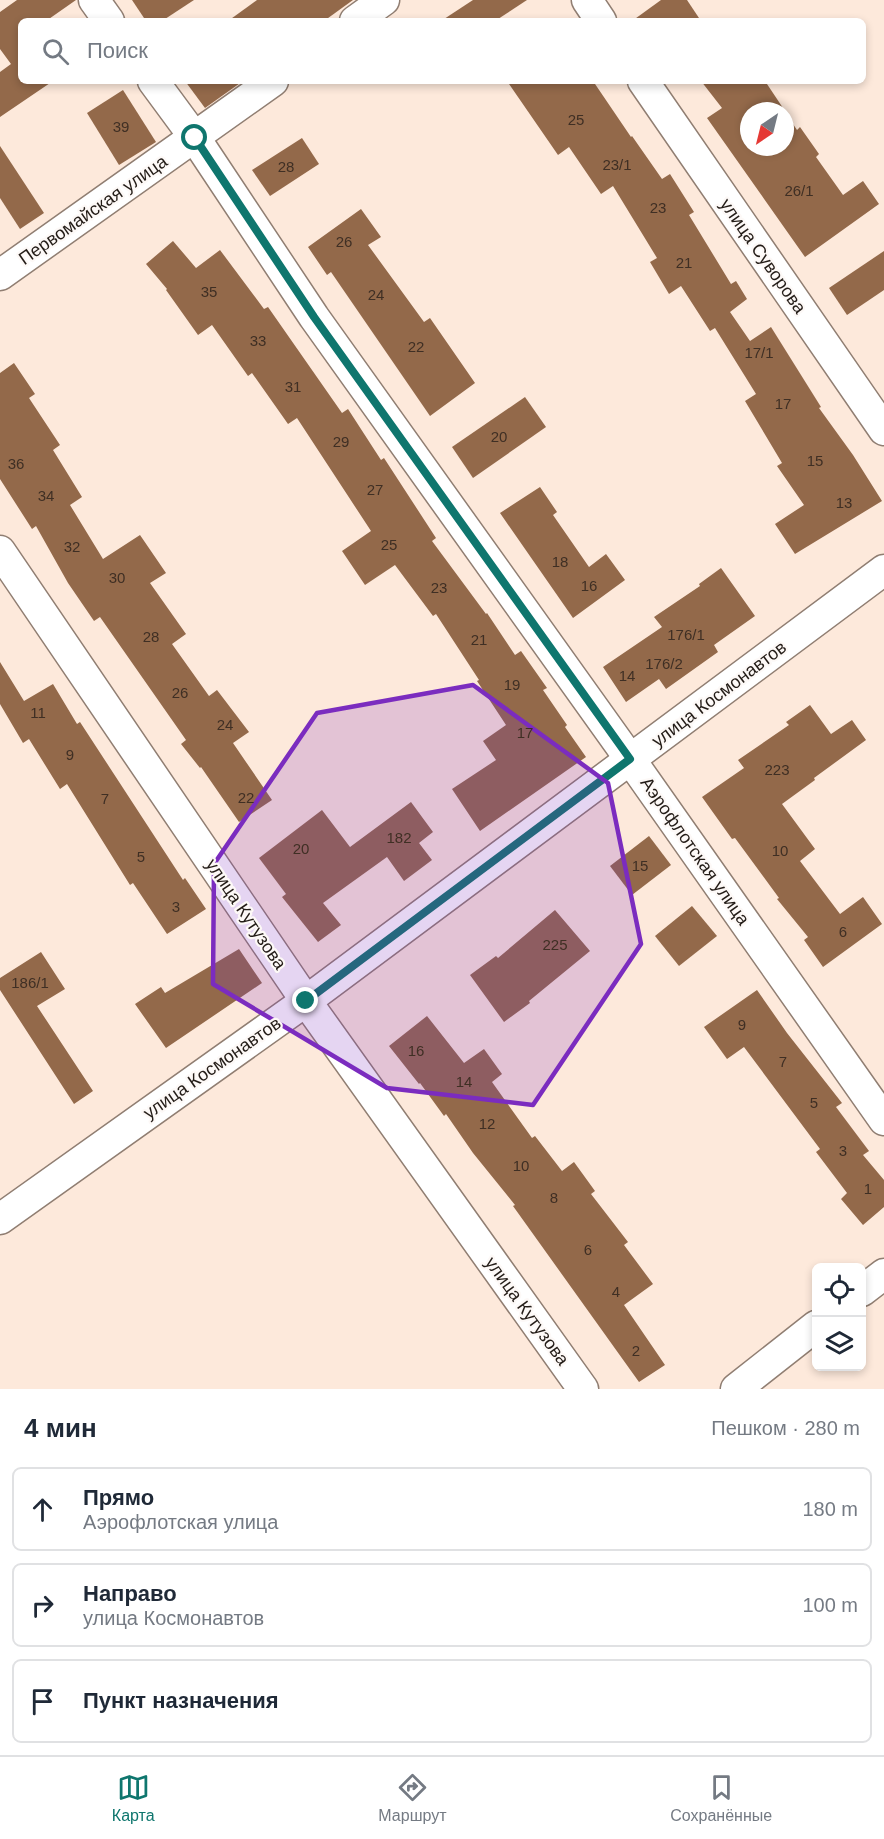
<!DOCTYPE html>
<html lang="ru">
<head>
<meta charset="utf-8">
<style>
	body { margin:0; font-family:Helvetica,sans-serif; background:#f2f2f3; color:#1f2937 }
	.controls { position:absolute; right:18px; bottom:18px; display:grid; overflow:hidden; border-radius:9px; box-shadow:0 3px 9px #0003 }
	.controls button { width:54px; height:54px; display:grid; place-items:center; padding:0; border:0; border-bottom:2px solid #e0e1e3; background:#fff; color:#1f2937; font:30px sans-serif }
	.compass { position:absolute; left:740px; top:102px; width:54px; height:54px; border-radius:50%; background:#fff; box-shadow:0 3px 9px #0003; rotate:215deg }
	.stop { position:absolute; width:18px; height:18px; margin:-14px; border:4px solid #0f766e; border-radius:50%; background:#fff }
	.stop.end { background:#0f766e; border-color:#fff; box-shadow:0 2px 6px #0008 }
	.list { margin:0; padding:0; list-style:none }
	h2 { display:flex; justify-content:space-between; align-items:center; height:78px; margin:0; padding:0 24px; font-size:26px }
	h2 small { font-size:20px; font-weight:400; color:#747a83 }
	.list li { display:grid; grid-template-columns:39px 1fr auto; gap:18px; align-items:center; box-sizing:border-box; height:84px; margin:0 12px 12px; padding:0 12px; border:2px solid #e0e1e3; border-radius:9px }
	.list b { display:block; font-size:22px; white-space:nowrap }
	.list p { margin:0; font-size:20px; white-space:nowrap; color:#747a83 }
	.list em { font-size:20px; font-style:normal; color:#747a83 }
	.icon { flex:none; width:33px; height:33px; fill:none; stroke:currentColor; stroke-width:2; stroke-linecap:round; stroke-linejoin:round }
	.map { position:relative; flex:none; width:884px; height:1389px; overflow:hidden }
	.search { position:absolute; background:#fff; box-shadow:0 3px 9px #0003; left:18px; right:18px; top:18px; height:66px; display:flex; align-items:center; gap:15px; box-sizing:border-box; padding:0 21px; border-radius:9px; color:#747a83; font-size:22px }
	.sheet { height:366px; background:#fff }
	nav { display:flex; justify-content:space-around; align-items:center; box-sizing:border-box; height:84px; border-top:2px solid #e0e1e3; background:#fff; font-size:16px; color:#747a83 }
	nav a { display:grid; justify-items:center; gap:3px }
	nav .on { color:#0f766e }
	.map>svg:first-child { display:block }
	.building { fill:#93694a }
	.lines { fill:none; stroke-linecap:round; stroke-linejoin:round }
	.street-casing { stroke:#907e72; stroke-width:33 }
	.street { stroke:#fff; stroke-width:30 }
	.route { stroke:#0f766e; stroke-width:8 }
	.marked { fill:#7b2cbf; fill-opacity:0.2; stroke:#7b2cbf; stroke-width:4.5; stroke-linejoin:round }
	.labels { text-anchor:middle; stroke-width:4.5; stroke-linejoin:round; paint-order:stroke }
	.number-label { font-size:15px; fill:#3f2f24 }
	.street-label { font-size:18px; fill:#231c17; stroke:#fdf9f7 }
</style>
</head>
<body>
<div class="map">
<svg width="884" height="1389" viewBox="0 0 884 1389">
	<rect width="100%" height="100%" fill="#fde9db"/>
	<g class="building">
		<path d="M17,0H76L46,21H21V81H53L0,117V72L11,64L0,49V12Z"/>
		<path d="M132,0H194L162,21H146Z"/>
		<path d="M257,0H353L324,21H228Z"/>
		<path d="M473,0H527L495,21H441Z"/>
		<path d="M661,0H687L701,21H632Z"/>
		<path d="M185,81H243L205,108Z"/>
		<path d="M507,81H593L631,137L632,136L662,179L670,174L694,212L689,215L731,284L736,281L747,299L730,312L750,341L771,327L821,407L819,408L853,455L882,501L795,554L775,524L804,505L777,466L782,463L745,401L756,394L715,328L710,331L681,286L669,294L650,262L657,258L613,186L601,194L569,147L558,155Z"/>
		<path d="M701,81H765L785,111H749V147H785V112L797,130L800,127L819,154L816,157L843,195L863,181L879,204L805,257L707,118L722,108Z"/>
		<path d="M123,90L156,142L119,165L87,113Z"/>
		<path d="M302,138L319,164L270,196L252,170Z"/>
		<path d="M0,146L44,213L20,229L0,198Z"/>
		<path d="M361,209L381,237L368,245L424,322L430,318L475,383L430,416L331,272L327,275L308,247Z"/>
		<path d="M173,241L196,268L220,250L264,309L268,307L342,413L348,409L381,460L384,458L436,538L432,541L486,614L487,613L515,655L521,651L547,688L543,690L567,725L565,727L586,757L480,831L452,789L496,760L483,741L506,725L477,681L479,680L436,614L433,616L395,565L365,585L342,551L371,531L297,418L288,424L252,373L248,376L212,325L198,335L166,290L167,289L146,264Z"/>
		<path d="M884,251V290L847,315L829,288Z"/>
		<path d="M14,363L35,394L29,398L60,445L53,450L82,497L70,505L103,559L140,535L166,573L150,583L186,634L172,644L209,696L217,690L249,732L233,743L272,800L239,822L201,767L200,768L181,744L186,740L100,617L94,621L68,583L36,526L32,529L0,479V373Z"/>
		<path d="M525,397L546,427L473,478L452,447Z"/>
		<path d="M540,487L557,512L553,515L589,567L606,554L625,580L573,618L500,513Z"/>
		<path d="M721,568L755,616L714,645L718,652L666,689L659,679L626,702L603,667L662,627L654,617L700,586L699,584Z"/>
		<path d="M0,662L24,701L53,684L77,724L80,722L183,880L185,878L206,909L167,934L133,883L130,885L67,784L60,789L29,739L23,743L0,704Z"/>
		<path d="M810,705L831,734L852,720L866,740L814,778L815,780L782,804L815,849L800,861L840,914L863,897L882,924L823,967L804,940L808,937L777,899L779,898L735,838L732,839L702,797L744,768L738,760L789,725L786,722Z"/>
		<path d="M411,802L433,832L419,843L432,860L404,881L387,857L323,903L341,925L318,942L282,897L286,894L259,858L322,810L350,847Z"/>
		<path d="M649,836L671,865L632,895L610,866Z"/>
		<path d="M692,906L717,936L679,966L655,936Z"/>
		<path d="M555,910L590,951L529,1001L530,1003L504,1022L470,975L496,956L498,958Z"/>
		<path d="M239,949L262,983L166,1048L135,1004L161,987L165,993Z"/>
		<path d="M41,952L65,989L37,1006L93,1091L74,1104L0,990V978Z"/>
		<path d="M757,990L787,1033L842,1103L836,1107L869,1151L863,1155L884,1180V1207L863,1225L841,1199L847,1193L816,1152L820,1149L744,1047L727,1059L704,1027Z"/>
		<path d="M427,1016L464,1063L484,1049L502,1074L492,1082L532,1138L535,1136L562,1171L574,1162L595,1191L591,1194L628,1242L624,1245L653,1284L624,1305L665,1365L639,1382L513,1206L515,1205L473,1153L446,1114L444,1116L420,1083L419,1084L389,1046Z"/>
	</g>
	<g class="lines">
		<g class="street-casing">
			<g id="street">
				<path d="M94,0L109,21"/>
				<path d="M587,0L601,21"/>
				<path d="M355,21L384,0"/>
				<path d="M153,81L195,138L314,317L630,759L884,1120"/>
				<path d="M643,81L884,430"/>
				<path d="M0,275L273,81"/>
				<path d="M0,551L306,1001L583,1389"/>
				<path d="M0,1219L306,1001L884,570"/>
				<path d="M862,1291L884,1274"/>
				<path d="M736,1389L816,1326"/>
			</g>
		</g>
		<use href="#street" class="street"/>
	</g>
	<g class="lines">
		<path class="route" d="M195,138L314,317L630,759L306,1001"/>
	</g>
	<path class="marked" d="M473,685L608,783L641,944L533,1105L387,1088L213,984L214,864L317,713Z"/>
	<g class="labels">
		<g class="number-label">
			<text x="576" y="125">25</text>
			<text x="121" y="132">39</text>
			<text x="617" y="170">23/1</text>
			<text x="286" y="172">28</text>
			<text x="799" y="196">26/1</text>
			<text x="658" y="213">23</text>
			<text x="344" y="247">26</text>
			<text x="684" y="268">21</text>
			<text x="209" y="297">35</text>
			<text x="376" y="300">24</text>
			<text x="258" y="346">33</text>
			<text x="416" y="352">22</text>
			<text x="759" y="358">17/1</text>
			<text x="293" y="392">31</text>
			<text x="783" y="409">17</text>
			<text x="499" y="442">20</text>
			<text x="341" y="447">29</text>
			<text x="815" y="466">15</text>
			<text x="16" y="469">36</text>
			<text x="375" y="495">27</text>
			<text x="46" y="501">34</text>
			<text x="844" y="508">13</text>
			<text x="389" y="550">25</text>
			<text x="72" y="552">32</text>
			<text x="560" y="567">18</text>
			<text x="117" y="583">30</text>
			<text x="589" y="591">16</text>
			<text x="439" y="593">23</text>
			<text x="686" y="640">176/1</text>
			<text x="151" y="642">28</text>
			<text x="479" y="645">21</text>
			<text x="664" y="669">176/2</text>
			<text x="627" y="681">14</text>
			<text x="512" y="690">19</text>
			<text x="180" y="698">26</text>
			<text x="38" y="718">11</text>
			<text x="225" y="730">24</text>
			<text x="525" y="738">17</text>
			<text x="70" y="760">9</text>
			<text x="777" y="775">223</text>
			<text x="246" y="803">22</text>
			<text x="105" y="804">7</text>
			<text x="399" y="843">182</text>
			<text x="301" y="854">20</text>
			<text x="780" y="856">10</text>
			<text x="141" y="862">5</text>
			<text x="640" y="871">15</text>
			<text x="176" y="912">3</text>
			<text x="843" y="937">6</text>
			<text x="555" y="950">225</text>
			<text x="30" y="988">186/1</text>
			<text x="742" y="1030">9</text>
			<text x="416" y="1056">16</text>
			<text x="783" y="1067">7</text>
			<text x="464" y="1087">14</text>
			<text x="814" y="1108">5</text>
			<text x="487" y="1129">12</text>
			<text x="843" y="1156">3</text>
			<text x="521" y="1171">10</text>
			<text x="868" y="1194">1</text>
			<text x="554" y="1203">8</text>
			<text x="588" y="1255">6</text>
			<text x="616" y="1297">4</text>
			<text x="636" y="1356">2</text>
		</g>
		<g class="street-label">
			<text transform="translate(93 210) rotate(-35)" y="6">Первомайская улица</text>
			<text transform="translate(763 256) rotate(55)" y="6">улица Суворова</text>
			<text transform="translate(719 694) rotate(-37)" y="6">улица Космонавтов</text>
			<text transform="translate(695 851) rotate(55)" y="6">Аэрофлотская улица</text>
			<text transform="translate(246 914) rotate(56)" y="6">улица Кутузова</text>
			<text transform="translate(212 1068) rotate(-35)" y="6">улица Космонавтов</text>
			<text transform="translate(527 1311) rotate(54)" y="6">улица Кутузова</text>
		</g>
	</g>
</svg>
<div class="controls">
<button><svg class="icon" aria-label="locate" viewBox="0 0 24 24"><circle cx="12" cy="12" r="6"/><path d="M12 2v4M12 18v4M2 12h4M18 12h4"/></svg></button>
<button><svg class="icon" aria-label="layers" viewBox="0 0 24 24"><path d="M12 4l9 5-9 5-9-5zM3 14l9 5 9-5"/></svg></button>
</div>
<svg class="compass" viewBox="-18 -18 36 36"><path d="M0-13l5 13h-10z" fill="#e53935"/><path d="M0 13l5-13h-10z" fill="#747a83"/></svg>
<div class="stop" style="left:195px;top:138px"></div>
<div class="stop end" style="left:306px;top:1001px"></div>
<div class="search"><svg class="icon" aria-label="search" viewBox="0 0 24 24"><circle cx="10" cy="10" r="6"/><path d="M15 15l6 6"/></svg>Поиск</div>
</div>
<section class="sheet">
<h2>4 мин<small>Пешком · 280 m</small></h2>
<ul class="list">
<li><svg class="icon" aria-label="ahead" viewBox="0 0 24 24"><path d="M12 20V5M6 11l6-6 6 6"/></svg><div><b>Прямо</b><p>Аэрофлотская улица</p></div><em>180 m</em></li>
<li><svg class="icon" aria-label="right" viewBox="0 0 24 24"><path d="M7 20v-9h11M14 6l5 5-5 5"/></svg><div><b>Направо</b><p>улица Космонавтов</p></div><em>100 m</em></li>
<li><svg class="icon" aria-label="arrive" viewBox="0 0 24 24"><path d="M6 21V4h12l-3 4 3 4H6"/></svg><div><b>Пункт назначения</b></div></li>
</ul>
</section>
<nav>
<a class="on"><svg class="icon" aria-label="map" viewBox="0 0 24 24"><path d="M3 6l6-2 6 2 6-2v14l-6 2-6-2-6 2zM9 4v14M15 6v14"/></svg>Карта</a>
<a><svg class="icon" aria-label="directions" viewBox="0 0 24 24"><path d="M12 3l9 9-9 9-9-9zM9 14v-3h6M13 9l2 2-2 2"/></svg>Маршрут</a>
<a><svg class="icon" aria-label="saved" viewBox="0 0 24 24"><path d="M7 4h10v16l-5-4-5 4z"/></svg>Сохранённые</a>
</nav>
</body>
</html>
